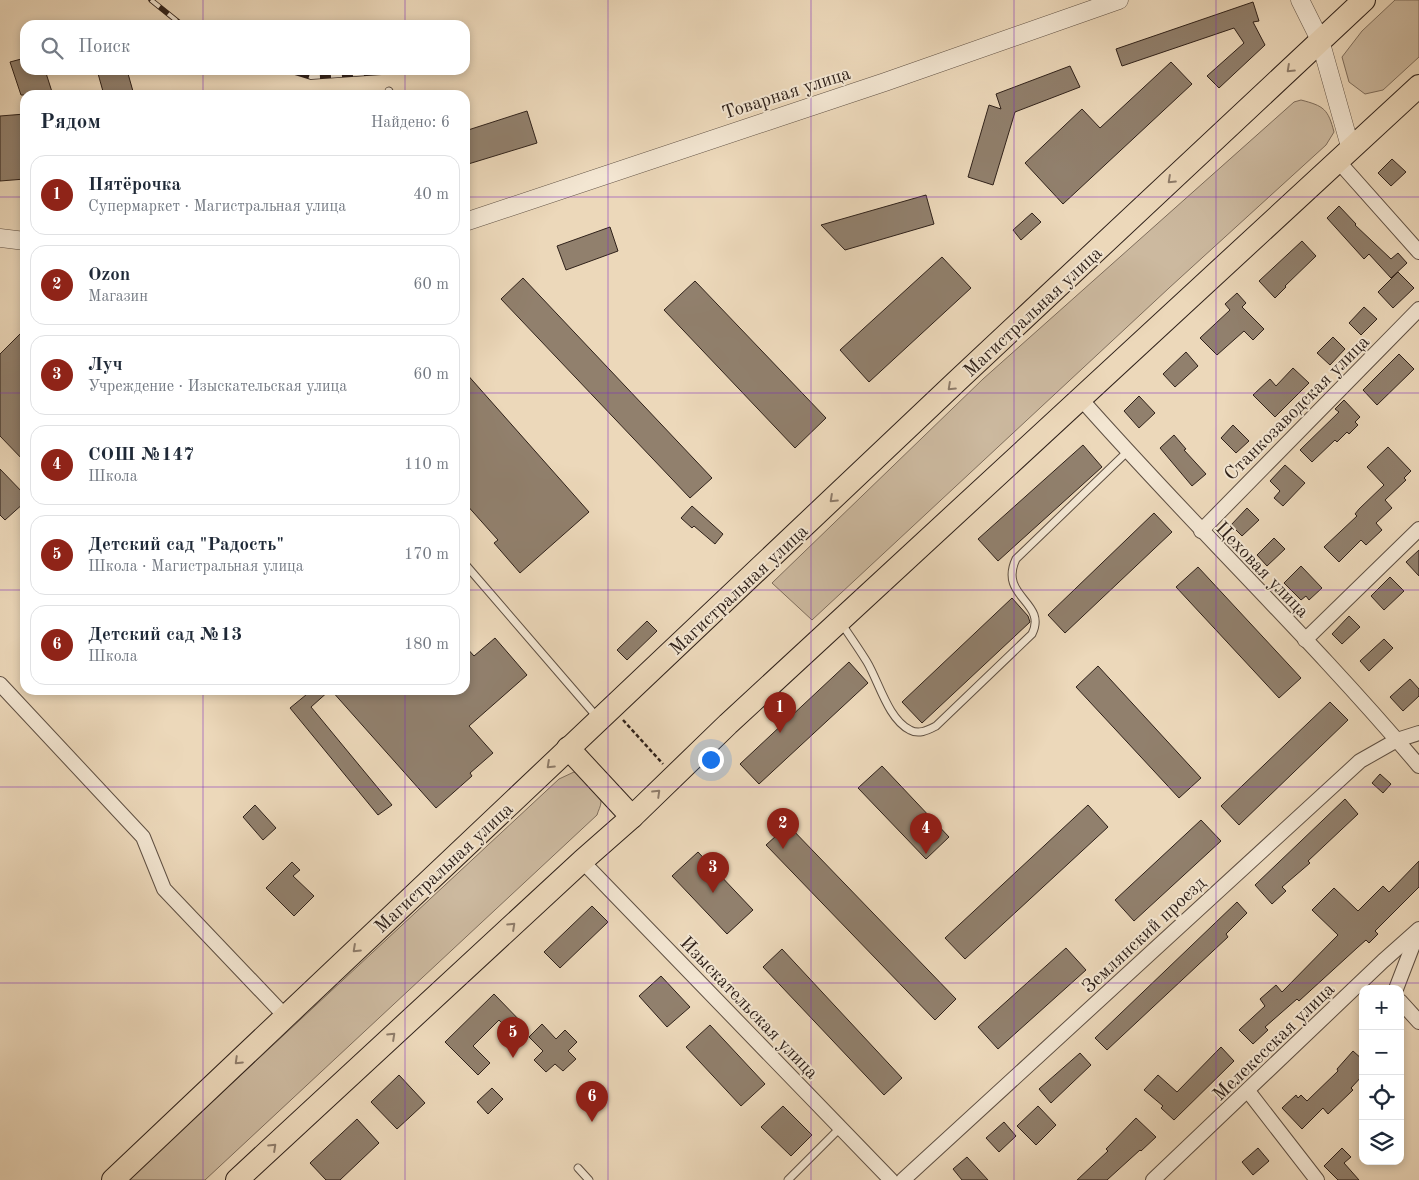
<!DOCTYPE html>
<html lang="ru">
<head>
<meta charset="utf-8">
<style>
	body { margin:0; font-family:"Old Standard TT",serif; background:#f2f2f3; color:#1f2937 }
	.controls { position:absolute; right:15px; bottom:15px; display:grid; overflow:hidden; border-radius:10px; box-shadow:0 2px 8px #0003 }
	.controls button { width:45px; height:45px; display:grid; place-items:center; padding:0; border:0; border-bottom:1px solid #e0e1e3; background:#fff; color:#1f2937; font:25px sans-serif }
	.you { position:absolute; left:710px; top:759px; width:18px; height:18px; margin:-12px; border:4px solid #fff; border-radius:50%; background:#1a73e8; box-shadow:0 0 0 8px #1a73e833 }
	.badge { display:grid; place-items:center; width:32px; height:32px; border-radius:50%; background:#8f2418; color:#fff; font-size:16px; font-weight:700 }
	.pin { position:absolute; translate:-50% -41px; filter:drop-shadow(0 1px 2px #0008) }
	.pin::after { content:''; position:absolute; top:26px; width:18px; height:15px; background:inherit; clip-path:polygon(0 0,100% 0,50% 100%) }
	.list { margin:0; padding:0; list-style:none }
	h2 { display:flex; justify-content:space-between; align-items:center; height:65px; margin:0; padding:0 20px; font-size:21px }
	h2 small { font-size:16px; font-weight:400; color:#747a83 }
	.list li { display:grid; grid-template-columns:32px 1fr auto; gap:15px; align-items:center; box-sizing:border-box; height:80px; margin:0 10px 10px; padding:0 10px; border:1px solid #e0e1e3; border-radius:15px }
	.list b { display:block; font-size:19px; white-space:nowrap }
	.list p { margin:0; font-size:16px; white-space:nowrap; color:#747a83 }
	.list em { font-size:16px; font-style:normal; color:#747a83 }
	.icon { flex:none; width:28px; height:28px; fill:none; stroke:currentColor; stroke-width:2; stroke-linecap:round; stroke-linejoin:round }
	.map { position:relative; flex:none; width:1419px; height:1180px; overflow:hidden }
	.search { position:absolute; background:#fff; box-shadow:0 2px 8px #0003; left:20px; top:20px; width:450px; height:55px; display:flex; align-items:center; gap:12px; box-sizing:border-box; padding:0 18px; border-radius:15px; color:#747a83; font-size:19px }
	.panel { position:absolute; background:#fff; box-shadow:0 2px 8px #0003; left:20px; top:90px; width:450px; height:605px; border-radius:15px }
	.map>svg:first-child { display:block }
	.green { fill:#ccb99f; stroke:#7e6d5c }
	.building { fill:#91806d; stroke:#2f211a }
	.lines { fill:none; stroke-linecap:round; stroke-linejoin:round }
	.service-casing { stroke:#5e4f42; stroke-width:9 }
	.minor-casing { stroke:#5e4f42; stroke-width:16 }
	.tertiary-casing { stroke:#5e4f42; stroke-width:19 }
	.primary-casing { stroke:#2f211a; stroke-width:24 }
	.path { stroke:#2f211a; stroke-width:2.5; stroke-dasharray:4 2.5; stroke-linecap:butt }
	.service { stroke:#f3e6d2; stroke-width:7 }
	.minor { stroke:#f3e6d2; stroke-width:14 }
	.tertiary { stroke:#f3e6d2; stroke-width:18 }
	.primary { stroke:#ecd8ba; stroke-width:22 }
	.rail-casing { stroke:#2f211a; stroke-width:5.5 }
	.rail { stroke:#f3e6d2; stroke-width:4; stroke-dasharray:11; stroke-linecap:butt }
	.oneway { stroke:#8e7c6a }
	.grid { fill:none; stroke:#7b2cbf; stroke-width:1; stroke-opacity:0.55 }
	.labels { text-anchor:middle; stroke-width:4; stroke-linejoin:round; paint-order:stroke }
	.street-label { font-size:19px; fill:#2f211a; stroke:#f3e6d2 }
</style>
</head>
<body>
<div class="map">
<svg width="1419" height="1180" viewBox="0 0 1419 1180">
	<rect width="100%" height="100%" fill="#ecd8ba"/>
	<filter id="stains"><feTurbulence type="fractalNoise" baseFrequency=".004" numOctaves="4"/><feColorMatrix values="0 0 0 0 .2 0 0 0 0 .09 0 0 0 0 .02 0 0 0 .5 -.17"/></filter>
	<radialGradient id="worn" r=".72"><stop offset=".6" stop-color="#630" stop-opacity="0"/><stop offset="1" stop-color="#630" stop-opacity=".3"/></radialGradient>
	<g class="green">
		<path d="M1395,0H1419V57L1383,90L1365,94L1349,82L1342,57L1362,31Z"/>
		<path d="M1301,100C1324,106 1328,109 1334,132L1326,145L1169,288L812,620L772,583L983,379L1294,102Z"/>
		<path d="M574,772C587,776 601,787 601,802C601,806 598,811 597,815L205,1180H128L559,779Z"/>
	</g>
	<g class="building">
		<path d="M1253,2L1259,21L1253,22L1265,45L1219,88L1207,76L1244,43L1234,28L1122,66L1116,49Z"/>
		<path d="M25,58V70H45L53,95H21L10,62Z"/>
		<path d="M1171,62L1192,84L1063,204L1025,163L1082,109L1100,128Z"/>
		<path d="M1070,66L1080,87L1015,112L993,185L968,177L989,105L1001,109L996,94Z"/>
		<path d="M97,70H127L134,95H104Z"/>
		<path d="M527,111L537,143L465,165V131Z"/>
		<path d="M25,114V179L0,181V116Z"/>
		<path d="M1392,159L1406,172L1391,186L1378,173Z"/>
		<path d="M926,195L934,224L845,250L821,225Z"/>
		<path d="M1339,206L1356,224L1355,225L1391,259L1398,253L1407,263L1391,278L1369,254L1364,259L1327,218Z"/>
		<path d="M1032,213L1041,222L1021,240L1013,230Z"/>
		<path d="M610,227L618,251L566,270L557,246Z"/>
		<path d="M1302,241L1316,256L1285,286L1286,287L1275,298L1259,281Z"/>
		<path d="M942,257L971,288L869,382L840,350Z"/>
		<path d="M1398,272L1414,288L1393,308L1378,292Z"/>
		<path d="M523,278L712,478L690,498L501,299Z"/>
		<path d="M695,281L826,418L795,448L664,310Z"/>
		<path d="M1237,293L1246,303L1242,307L1264,329L1253,340L1244,331L1217,355L1200,338L1230,310L1225,304Z"/>
		<path d="M1364,307L1377,319L1361,335L1349,323Z"/>
		<path d="M25,329V462L0,436V354Z"/>
		<path d="M1333,337L1345,349L1330,365L1317,353Z"/>
		<path d="M1186,352L1198,366L1175,387L1163,374Z"/>
		<path d="M1399,354L1414,369L1377,405L1363,390Z"/>
		<path d="M1293,368L1309,383L1275,417L1253,395L1270,379L1276,386Z"/>
		<path d="M465,372L589,512L520,573L494,543L498,540L465,503Z"/>
		<path d="M1139,396L1155,413L1139,428L1124,411Z"/>
		<path d="M1344,400L1360,417L1355,422L1358,425L1349,434L1347,432L1337,442L1335,440L1312,462L1300,450L1339,412L1335,409Z"/>
		<path d="M1233,425L1249,441L1236,453L1221,438Z"/>
		<path d="M1174,435L1186,449L1184,450L1206,474L1192,486L1160,448Z"/>
		<path d="M1083,445L1102,467L998,561L978,539Z"/>
		<path d="M1388,447L1411,471L1404,478L1406,480L1385,500L1392,508L1376,523L1382,530L1366,545L1361,540L1339,562L1324,547L1357,516L1355,514L1359,509L1384,485L1367,467Z"/>
		<path d="M1285,465L1305,483L1283,506L1274,498L1280,491L1270,481Z"/>
		<path d="M0,469L25,495V502L5,520L0,515Z"/>
		<path d="M692,506L723,534L715,544L694,526L692,528L681,518Z"/>
		<path d="M1247,508L1259,520L1242,536L1231,525Z"/>
		<path d="M1154,513L1172,532L1065,633L1048,615Z"/>
		<path d="M1274,538L1285,549L1267,566L1257,555Z"/>
		<path d="M1419,550V576L1406,562Z"/>
		<path d="M1301,566L1322,588L1309,600L1306,596L1301,600L1284,583Z"/>
		<path d="M1198,567L1301,678L1279,698L1176,587Z"/>
		<path d="M1390,577L1404,591L1384,610L1371,596Z"/>
		<path d="M1012,598L1028,616L1030,622L922,723L902,702Z"/>
		<path d="M1349,616L1360,627L1342,644L1332,634Z"/>
		<path d="M647,621L657,631L627,660L617,650Z"/>
		<path d="M495,638L527,675L469,726L493,753L470,773L472,776L436,808L331,690H465V646L474,656Z"/>
		<path d="M1384,639L1393,648L1369,671L1360,661Z"/>
		<path d="M849,662L868,683L759,784L740,764Z"/>
		<path d="M1098,666L1201,778L1179,798L1076,687Z"/>
		<path d="M1410,679L1419,689V696L1403,711L1390,697Z"/>
		<path d="M312,690H330L311,707L392,805L378,815L290,708Z"/>
		<path d="M1330,702L1348,720L1239,825L1221,806Z"/>
		<path d="M882,766L949,837L926,859L858,788Z"/>
		<path d="M1380,774L1391,784L1383,793L1372,783Z"/>
		<path d="M1345,799L1358,814L1308,861L1310,863L1282,887L1286,891L1272,904L1255,885Z"/>
		<path d="M255,805L276,828L263,840L243,817Z"/>
		<path d="M1088,805L1108,827L965,959L945,938Z"/>
		<path d="M1201,820L1221,841L1134,921L1115,900Z"/>
		<path d="M788,825L956,999L935,1020L766,845Z"/>
		<path d="M698,852L753,910L727,934L672,876Z"/>
		<path d="M1419,861V887L1375,931L1378,934L1369,943L1366,940L1357,948L1299,1001L1297,999L1265,1027L1268,1030L1253,1044L1239,1030L1265,1006L1260,999L1276,985L1282,992L1338,935L1312,910L1334,888L1358,911L1383,886L1389,892Z"/>
		<path d="M292,862L300,870L293,876L314,896L294,916L266,888Z"/>
		<path d="M1237,902L1247,913L1226,934L1228,937L1107,1050L1095,1038Z"/>
		<path d="M592,906L608,922L560,968L544,952Z"/>
		<path d="M1066,948L1086,970L998,1049L978,1027Z"/>
		<path d="M782,949L902,1078L884,1095L763,967Z"/>
		<path d="M661,976L690,1007L667,1027L639,996Z"/>
		<path d="M494,994L527,1028L516,1038L499,1020L473,1046L490,1063L478,1075L445,1042Z"/>
		<path d="M542,1024L556,1039L565,1030L577,1042L568,1051L576,1059L563,1071L555,1064L546,1072L534,1060L543,1051L529,1037Z"/>
		<path d="M710,1025L765,1084L741,1106L686,1047Z"/>
		<path d="M1221,1047L1234,1061L1174,1120L1161,1108L1163,1106L1144,1090L1158,1075L1177,1092Z"/>
		<path d="M1353,1051L1363,1060V1075L1351,1088L1353,1090L1328,1114L1323,1108L1302,1129L1282,1108L1296,1095L1298,1098L1301,1095L1307,1101L1338,1071L1337,1069Z"/>
		<path d="M1080,1053L1091,1065L1051,1103L1039,1089Z"/>
		<path d="M399,1075L425,1103L397,1129L371,1102Z"/>
		<path d="M492,1088L503,1099L488,1114L477,1102Z"/>
		<path d="M783,1106L812,1135L791,1156L761,1127Z"/>
		<path d="M1038,1106L1056,1125L1036,1145L1017,1126Z"/>
		<path d="M1136,1118L1156,1137L1141,1151L1140,1150L1107,1180H1077L1108,1151L1106,1149Z"/>
		<path d="M357,1119L379,1143L340,1180H326L310,1163Z"/>
		<path d="M1004,1122L1016,1136L999,1152L986,1138Z"/>
		<path d="M1258,1148L1269,1161L1253,1175L1242,1162Z"/>
		<path d="M1342,1148L1351,1157L1344,1163L1359,1180H1338L1324,1166Z"/>
		<path d="M967,1157L988,1180H962L953,1169Z"/>
	</g>
	<g class="lines">
		<g class="service-casing">
			<g id="service">
				<path d="M389,91L390,95"/>
				<path d="M465,564L597,717"/>
				<path d="M841,623C850,636 859,649 867,662C879,682 888,719 910,730C919,735 928,730 936,726L1032,634C1048,602 998,597 1016,559L1127,452"/>
				<path d="M578,1168L589,1180"/>
				<path d="M788,1180L841,1127"/>
			</g>
		</g>
		<g class="minor-casing">
			<g id="minor">
				<path d="M1338,161L1419,252"/>
				<path d="M1081,399C1191,524 1312,639 1419,766"/>
				<path d="M1201,531L1419,309"/>
				<path d="M1305,640L1419,529"/>
				<path d="M0,684L143,837L164,889L285,1016"/>
				<path d="M582,861L891,1180"/>
				<path d="M1396,989L1418,932"/>
				<path d="M1400,1001L1419,1022"/>
				<path d="M1248,1091L1317,1180"/>
				<path d="M903,1180L1360,761L1397,740L1419,733"/>
				<path d="M1153,1180L1383,961L1419,929"/>
			</g>
		</g>
		<g class="tertiary-casing">
			<g id="tertiary">
				<path d="M1300,0L1320,40L1351,150"/>
				<path d="M465,222L885,82L1119,0"/>
				<path d="M0,238L25,241"/>
			</g>
		</g>
		<g class="primary-casing">
			<g id="primary">
				<path d="M568,748L632,817"/>
				<path d="M113,1180L957,381L1364,0"/>
				<path d="M237,1180L582,861L632,817L728,724L1419,86"/>
			</g>
		</g>
		<path class="path" d="M623,720L663,764"/>
		<use href="#service" class="service"/>
		<use href="#minor" class="minor"/>
		<use href="#tertiary" class="tertiary"/>
		<use href="#primary" class="primary"/>
		<g class="rail-casing">
			<g id="rail">
				<path d="M151,0L182,25"/>
				<path d="M288,70L311,77L400,71"/>
			</g>
		</g>
		<use href="#rail" class="rail"/>
	</g>
	<defs><path id="oneway-chevron" d="M-2-3.5L2.5 0L-2 3.5" fill="none" stroke-width="1.6" stroke-linecap="round" stroke-linejoin="round" transform="scale(1.25)"/></defs>
	<g class="oneway">
		<use href="#oneway-chevron" transform="translate(1290 69) rotate(137)"/>
		<use href="#oneway-chevron" transform="translate(1171 180) rotate(137)"/>
		<use href="#oneway-chevron" transform="translate(951 387) rotate(137)"/>
		<use href="#oneway-chevron" transform="translate(833 499) rotate(137)"/>
		<use href="#oneway-chevron" transform="translate(550 765) rotate(137)"/>
		<use href="#oneway-chevron" transform="translate(657 793) rotate(-44)"/>
		<use href="#oneway-chevron" transform="translate(512 926) rotate(-43)"/>
		<use href="#oneway-chevron" transform="translate(356 949) rotate(137)"/>
		<use href="#oneway-chevron" transform="translate(392 1036) rotate(-43)"/>
		<use href="#oneway-chevron" transform="translate(238 1061) rotate(136)"/>
		<use href="#oneway-chevron" transform="translate(273 1147) rotate(-43)"/>
	</g>
	<path class="grid" d="M203,0V25M405,0V25M608,0V1180M811,0V1180M1014,0V1180M1216,0V1180M203,70V95M405,70V95M0,197H25M465,197H1419M0,393H25M465,393H1419M0,590H25M465,590H1419M203,690V1180M405,690V1180M0,787H1419M0,983H1419"/>
	<g class="labels">
		<g class="street-label">
			<text transform="translate(786 92) rotate(-18)" y="7">Товарная улица</text>
			<text transform="translate(1032 311) rotate(-43)" y="7">Магистральная улица</text>
			<text transform="translate(1296 407) rotate(-45)" y="7">Станкозаводская улица</text>
			<text transform="translate(1263 569) rotate(46)" y="7">Цеховая улица</text>
			<text transform="translate(738 589) rotate(-43)" y="7">Магистральная улица</text>
			<text transform="translate(443 867) rotate(-43)" y="7">Магистральная улица</text>
			<text transform="translate(1143 934) rotate(-43)" y="7">Землянский проезд</text>
			<text transform="translate(750 1007) rotate(46)" y="7">Изыскательская улица</text>
			<text transform="translate(1273 1041) rotate(-44)" y="7">Мелекесская улица</text>
		</g>
	</g>
	<rect width="100%" height="100%" filter="url(#stains)"/>
	<rect width="100%" height="100%" fill="url(#worn)"/>
</svg>
<div class="controls">
<button>+</button>
<button>−</button>
<button><svg class="icon" aria-label="locate" viewBox="0 0 24 24"><circle cx="12" cy="12" r="6"/><path d="M12 2v4M12 18v4M2 12h4M18 12h4"/></svg></button>
<button><svg class="icon" aria-label="layers" viewBox="0 0 24 24"><path d="M12 4l9 5-9 5-9-5zM3 14l9 5 9-5"/></svg></button>
</div>
<div class="you"></div>
<div class="pin badge" style="left:780px;top:733px">1</div>
<div class="pin badge" style="left:783px;top:849px">2</div>
<div class="pin badge" style="left:713px;top:893px">3</div>
<div class="pin badge" style="left:926px;top:854px">4</div>
<div class="pin badge" style="left:513px;top:1058px">5</div>
<div class="pin badge" style="left:592px;top:1122px">6</div>
<div class="search"><svg class="icon" aria-label="search" viewBox="0 0 24 24"><circle cx="10" cy="10" r="6"/><path d="M15 15l6 6"/></svg>Поиск</div>
<section class="panel">
<h2>Рядом<small>Найдено: 6</small></h2>
<ul class="list">
<li><span class="badge">1</span><div><b>Пятёрочка</b><p>Супермаркет · Магистральная улица</p></div><em>40 m</em></li>
<li><span class="badge">2</span><div><b>Ozon</b><p>Магазин</p></div><em>60 m</em></li>
<li><span class="badge">3</span><div><b>Луч</b><p>Учреждение · Изыскательская улица</p></div><em>60 m</em></li>
<li><span class="badge">4</span><div><b>СОШ №147</b><p>Школа</p></div><em>110 m</em></li>
<li><span class="badge">5</span><div><b>Детский сад &quot;Радость&quot;</b><p>Школа · Магистральная улица</p></div><em>170 m</em></li>
<li><span class="badge">6</span><div><b>Детский сад №13</b><p>Школа</p></div><em>180 m</em></li>
</ul>
</section>
</div>
</body>
</html>
